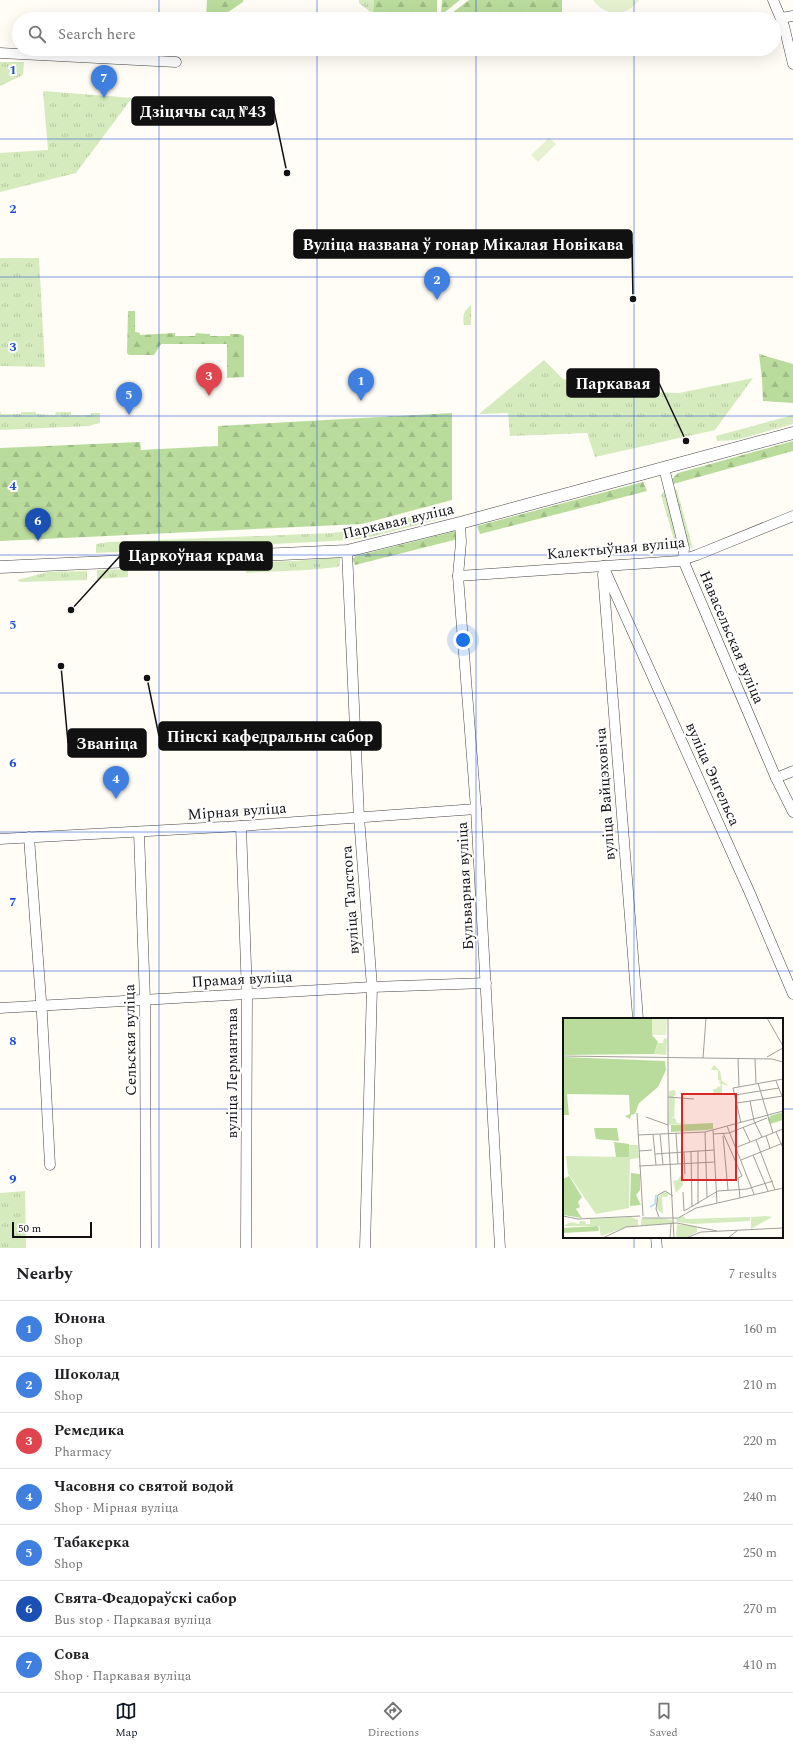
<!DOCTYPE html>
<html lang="en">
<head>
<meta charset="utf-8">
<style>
	body { margin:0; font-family:Spectral,serif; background:#f2f2f2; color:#202124 }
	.scale { position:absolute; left:12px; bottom:10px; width:80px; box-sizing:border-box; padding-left:4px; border:2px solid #111; border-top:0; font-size:11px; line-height:14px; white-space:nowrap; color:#111; -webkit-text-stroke:3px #fff; paint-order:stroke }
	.you { position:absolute; left:463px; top:640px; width:14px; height:14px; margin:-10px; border:3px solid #fff; border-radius:50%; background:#1a73e8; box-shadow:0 0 0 6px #1a73e833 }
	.badge { display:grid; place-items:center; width:26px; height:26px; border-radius:50%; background:#111827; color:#fff; font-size:13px; font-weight:700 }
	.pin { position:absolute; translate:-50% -33px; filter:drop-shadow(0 1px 2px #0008) }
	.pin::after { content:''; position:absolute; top:21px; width:14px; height:12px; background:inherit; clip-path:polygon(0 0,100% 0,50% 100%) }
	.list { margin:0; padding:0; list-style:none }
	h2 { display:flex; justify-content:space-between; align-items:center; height:52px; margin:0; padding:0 16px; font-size:17px }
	h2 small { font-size:13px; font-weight:400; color:#757577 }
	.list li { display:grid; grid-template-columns:26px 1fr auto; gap:12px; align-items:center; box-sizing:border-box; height:56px; padding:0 16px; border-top:1px solid #e0e0e0 }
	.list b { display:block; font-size:15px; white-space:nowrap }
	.list p { margin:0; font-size:13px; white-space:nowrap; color:#757577 }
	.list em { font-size:13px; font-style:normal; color:#757577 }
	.icon { flex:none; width:22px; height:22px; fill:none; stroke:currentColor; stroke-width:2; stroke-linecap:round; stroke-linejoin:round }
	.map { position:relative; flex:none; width:793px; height:1248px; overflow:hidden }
	.search { position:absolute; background:#fff; box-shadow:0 4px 16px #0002; left:12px; right:12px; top:12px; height:44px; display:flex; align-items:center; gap:10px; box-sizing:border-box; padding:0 14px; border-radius:22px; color:#757577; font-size:15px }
	.sheet { height:444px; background:#fff }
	nav { display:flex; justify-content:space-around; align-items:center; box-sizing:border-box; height:56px; border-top:1px solid #e0e0e0; background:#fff; font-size:11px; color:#757577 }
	nav a { display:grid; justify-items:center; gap:2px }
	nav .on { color:#111827 }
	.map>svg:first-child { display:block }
	.grass { fill:url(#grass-tufts) }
	.forest { fill:url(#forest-firs) }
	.pitch { fill:#e6f2cf }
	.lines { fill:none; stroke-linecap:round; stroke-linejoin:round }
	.minor-casing { stroke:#444; stroke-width:11 }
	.tertiary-casing { stroke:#444; stroke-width:13 }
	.minor { stroke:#fff; stroke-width:10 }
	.tertiary { stroke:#fff; stroke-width:12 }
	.grid { fill:none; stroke:#1d4ed8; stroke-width:1; stroke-opacity:0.55 }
	.labels { text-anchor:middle; stroke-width:4; stroke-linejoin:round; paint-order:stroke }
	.street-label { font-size:15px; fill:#111; stroke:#fff }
	.inset-river { fill:none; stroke:#b9e0f7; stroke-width:2 }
	.inset-road { fill:none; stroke:#a09f9a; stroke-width:1 }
	.view { fill:#d62828; fill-opacity:0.15; stroke:#d62828; stroke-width:2 }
	.inset-edge { fill:none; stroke:#111; stroke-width:2 }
	.grid-label { font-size:13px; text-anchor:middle; font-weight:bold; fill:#1d4ed8; stroke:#fff; stroke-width:4; stroke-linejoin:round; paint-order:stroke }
	.leader { fill:none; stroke:#111; stroke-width:1.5 }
	.callout-dot { fill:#111; stroke:#fff; stroke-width:1.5 }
	.callout { fill:#111; stroke:#111; stroke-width:1.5 }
	.callout-label { font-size:16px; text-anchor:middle; font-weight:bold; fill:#fff }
</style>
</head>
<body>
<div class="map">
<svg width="793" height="1248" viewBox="0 0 793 1248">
	<defs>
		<pattern id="grass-tufts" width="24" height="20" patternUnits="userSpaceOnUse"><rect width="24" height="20" fill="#d5ebbd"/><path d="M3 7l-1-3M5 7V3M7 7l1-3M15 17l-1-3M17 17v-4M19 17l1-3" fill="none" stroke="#b6c8a1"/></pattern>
		<pattern id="forest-firs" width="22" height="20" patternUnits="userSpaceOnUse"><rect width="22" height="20" fill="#b9dc9c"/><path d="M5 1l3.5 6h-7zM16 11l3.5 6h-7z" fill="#9ebc85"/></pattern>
	</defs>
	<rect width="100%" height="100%" fill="#fffdf5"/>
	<g class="grass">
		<path d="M359,0H374L373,14L359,3Z"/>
		<path d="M0,62H24L23,75L0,86Z"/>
		<path d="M43,91L132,98L76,173L0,192V153L48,150Z"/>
		<path d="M0,258H39L45,367L0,366Z"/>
		<path d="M471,305V325H464C462,315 464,311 471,305Z"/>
		<path d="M544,360L563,379L621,391L679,393L753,378L715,430L595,457L587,433L510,436L508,413L479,414Z"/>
		<path d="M0,411L1,414H21V412H36V414L55,415L56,412H71V415H91V413H100V423L89,426L0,430Z"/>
		<path d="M793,415V424L736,440L717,441L716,436Z"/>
		<path d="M675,489L677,490L693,549L689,546L687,541L673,491Z"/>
		<path d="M664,491L679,545V551L677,550L661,495Z"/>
		<path d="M454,506L448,517L370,537L351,540L96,553V544L109,542L332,533L365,529Z"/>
		<path d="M340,557V564L338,567L307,570L246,573V565L252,562L294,561Z"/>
		<path d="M128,569V577L97,579V570Z"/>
		<path d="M87,571V580L20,582L17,580L48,572Z"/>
		<path d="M25,1191L26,1248H0V1193Z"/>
	</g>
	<g class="forest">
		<path d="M207,0H243V2L218,19H206Z"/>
		<path d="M374,0H437V19H380L373,14Z"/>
		<path d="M442,0H460L441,15Z"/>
		<path d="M469,0H562V19H444Z"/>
		<path d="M128,311H135V332L140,333V335L175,333V336H195L196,333L210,334V336H230V334H240L244,336V377L227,378V344H161L154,355H129L127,353Z"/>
		<path d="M759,354L793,364V403L763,401L762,379Z"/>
		<path d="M452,413V500L362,524L0,541V448L140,442L141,450L218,446V426Z"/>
		<path d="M793,441V451L673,484L672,479L678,473Z"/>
		<path d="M643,482L647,491L480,534L477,526Z"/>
		<path d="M456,531L458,539L355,565L352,559L356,556Z"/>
	</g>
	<g class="pitch">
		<path d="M593,0H639C627,17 605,17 593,0Z"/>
		<path d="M549,138L556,144L538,162L531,155Z"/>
	</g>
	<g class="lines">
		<g class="minor-casing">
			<g id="minor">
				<path d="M773,0L784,26L793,64"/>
				<path d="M781,18L793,16"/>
				<path d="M0,53L176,62"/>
				<path d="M664,468L684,548L683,560L776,778L793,812"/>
				<path d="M460,523L461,542L458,576L476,809L500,1248"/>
				<path d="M347,551L359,817L372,987L365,1248"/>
				<path d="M603,566L749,891L793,994"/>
				<path d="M603,574L638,1019"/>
				<path d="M458,576L679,561L697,555L793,516"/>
				<path d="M776,778L793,771"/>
				<path d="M241,826L247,994L246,1248"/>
				<path d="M139,832L145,1000L146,1248"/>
				<path d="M29,837L42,1014L50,1165"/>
				<path d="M0,839L241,826L476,809"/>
				<path d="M0,1008L372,987L486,983"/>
				<path d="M656,1237L657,1248"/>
			</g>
		</g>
		<g class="tertiary-casing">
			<path id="tertiary" d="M0,567L347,551L460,523L793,433"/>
		</g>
		<use href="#minor" class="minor"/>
		<use href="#tertiary" class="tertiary"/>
	</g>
	<path class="grid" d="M159,0V19M317,0V19M476,0V19M634,0V19M159,49V1248M317,49V1248M476,49V1248M634,49V1019M0,139H793M0,277H793M0,416H793M0,555H793M0,693H793M0,832H793M0,971H793M0,1109H564M782,1109H793M634,1237V1248"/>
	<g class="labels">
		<g class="street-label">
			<text transform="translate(398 521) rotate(-13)" y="5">Паркавая вуліца</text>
			<text transform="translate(616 548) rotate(-5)" y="5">Калектыўная вуліца</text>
			<text transform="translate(732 637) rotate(67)" y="5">Навасельская вуліца</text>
			<text transform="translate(713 774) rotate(66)" y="5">вуліца Энгельса</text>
			<text transform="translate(605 794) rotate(-94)" y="5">вуліца Вайцэховіча</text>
			<text transform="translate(237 811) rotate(-4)" y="5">Мірная вуліца</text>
			<text transform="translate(465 886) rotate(-93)" y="5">Бульварная вуліца</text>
			<text transform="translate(350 900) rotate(-94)" y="5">вуліца Талстога</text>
			<text transform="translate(242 979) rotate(-3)" y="5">Прамая вуліца</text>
			<text transform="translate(130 1040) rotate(-91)" y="5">Сельская вуліца</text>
			<text transform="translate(232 1073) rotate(-90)" y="5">вуліца Лермантава</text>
		</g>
	</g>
	<g transform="translate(563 1018)">
		<rect width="220" height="220" fill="#fffdf5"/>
		<path d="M101,20L104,21L103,37L91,36L95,25H100ZM151,47L157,53L159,63L166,68L159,66V75H149L151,74L149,72L155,70L153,68L157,69L158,67L156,64L158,63L155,62V52H148ZM112,72L113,77L110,79H114L112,80L111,99L108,100H112L114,105H125L105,107L106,73ZM66,127H75L76,140L67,141L66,190L33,196L5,156L3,138L66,139ZM117,158H120V167L113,175L110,163L115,162ZM99,174L106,175L104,179H99L100,196L94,191V183ZM120,198L123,201L187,199V203L130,206L114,204L113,201ZM68,199L75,202V208L63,209L38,218L36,208H0L8,204L16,206L17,203H22L23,206H27V201ZM188,199L203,198L209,199L188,211ZM97,200L109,202L111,205L78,208V201ZM114,206L134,209V214L122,220H113Z" fill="#d5ebbd"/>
		<path d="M0,0H89V17L95,24L91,36L0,37ZM0,39L102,43L103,52L95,69L76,85L72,96L68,97L67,101L62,98L67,96L66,77L4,76L6,97H0ZM220,94V102L207,106L205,102L207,98ZM150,105V111L143,112L108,114V107ZM31,110H54L56,123L33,121ZM51,124L66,126V139H53ZM68,155L77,156V172L73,177L78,187L67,188ZM6,158L19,179L15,184L17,189L13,191L19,200L0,197V161ZM35,208L36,213L0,215V210Z" fill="#b9dc9c"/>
		<path d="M44.5 152a5.5 5.5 0 1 1 11 0a5.5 5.5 0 1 1-11 0Z" fill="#d5ebbd"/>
		<path d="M89,0H104L103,17H89Z" fill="#e6f2cf"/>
		<path class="inset-river" d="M87,189L92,186L93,177"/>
		<path class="inset-road" d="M105,0V107L111,220M204,0L220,28M0,38L209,41L220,44M204,39L220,30M140,40L143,0M175,40L176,69M192,41L193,65M213,63L219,78M195,65L210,115M172,77L216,70M105,79L131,81M187,83L191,103L199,119M174,85L220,78M74,95L80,198M83,99L105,107M178,105L170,70L220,61M164,108L191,176M180,109L187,124M150,112L154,185M142,114L144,179M213,114L220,130M113,115L115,146M160,115L179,158L175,160L177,180M90,116L93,147M97,116L100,147M150,116L166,115L204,100M75,117L142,114L220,93M160,118L165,172M203,118L207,130M193,122L212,172M172,130L220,111M76,133L89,132M135,133V186M121,134L122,156M128,134L129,189M92,136L151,132M190,137L205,173M178,142L220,125M76,148L152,144M120,174L121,193L155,173L184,171L210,163M0,198L15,201L77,198M96,199L93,191L95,177L102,173L110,178M79,200H115L133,190L220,170M40,220L63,209L114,205L154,213M107,220L108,206M123,220L138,214L220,210M165,220L175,212"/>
		<path class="view" d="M119,76H173V162H119Z"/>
		<rect width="220" height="220" class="inset-edge"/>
	</g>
	<g class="grid-label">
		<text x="13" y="74">1</text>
		<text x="13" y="213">2</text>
		<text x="13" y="351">3</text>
		<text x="13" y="490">4</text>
		<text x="13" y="629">5</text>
		<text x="13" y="767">6</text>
		<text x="13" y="906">7</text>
		<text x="13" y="1045">8</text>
		<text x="13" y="1183">9</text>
	</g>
	<path class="leader" d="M287 173L274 111M633 299L632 244M686 441L659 383M71 610L120 556M147 678L159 736M61 666L68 743"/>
	<g class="callout-dot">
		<circle cx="287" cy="173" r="4"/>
		<circle cx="633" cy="299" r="4"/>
		<circle cx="686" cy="441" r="4"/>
		<circle cx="71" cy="610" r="4"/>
		<circle cx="147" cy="678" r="4"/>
		<circle cx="61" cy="666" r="4"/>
	</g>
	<g class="callout">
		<rect x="132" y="97" width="142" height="28" rx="4"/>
		<rect x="294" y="230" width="338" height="28" rx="4"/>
		<rect x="567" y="369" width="92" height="28" rx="4"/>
		<rect x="120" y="542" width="152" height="28" rx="4"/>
		<rect x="159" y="722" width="222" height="28" rx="4"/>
		<rect x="68" y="729" width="78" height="28" rx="4"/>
	</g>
	<g class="callout-label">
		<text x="203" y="117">Дзіцячы сад №43</text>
		<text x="463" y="250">Вуліца названа ў гонар Мікалая Новікава</text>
		<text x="613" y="389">Паркавая</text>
		<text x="196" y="561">Царкоўная крама</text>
		<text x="270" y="742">Пінскі кафедральны сабор</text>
		<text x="107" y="749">Званіца</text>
	</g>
</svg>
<div class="scale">50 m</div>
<div class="you"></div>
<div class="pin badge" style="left:361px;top:401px;background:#3f7fe0">1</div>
<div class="pin badge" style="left:437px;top:300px;background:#3f7fe0">2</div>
<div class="pin badge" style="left:209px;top:396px;background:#e0444e">3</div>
<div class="pin badge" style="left:116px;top:799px;background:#3f7fe0">4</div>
<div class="pin badge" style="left:129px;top:415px;background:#3f7fe0">5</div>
<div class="pin badge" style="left:38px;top:541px;background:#1a4fb4">6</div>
<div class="pin badge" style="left:104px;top:98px;background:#3f7fe0">7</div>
<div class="search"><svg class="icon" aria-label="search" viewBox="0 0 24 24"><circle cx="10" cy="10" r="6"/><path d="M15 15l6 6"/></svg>Search here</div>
</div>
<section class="sheet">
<h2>Nearby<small>7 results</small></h2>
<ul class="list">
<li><span class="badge" style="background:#3f7fe0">1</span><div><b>Юнона</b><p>Shop</p></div><em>160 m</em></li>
<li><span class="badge" style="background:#3f7fe0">2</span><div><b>Шоколад</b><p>Shop</p></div><em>210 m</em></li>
<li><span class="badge" style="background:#e0444e">3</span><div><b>Ремедика</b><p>Pharmacy</p></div><em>220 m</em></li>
<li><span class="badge" style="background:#3f7fe0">4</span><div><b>Часовня со святой водой</b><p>Shop · Мірная вуліца</p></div><em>240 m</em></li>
<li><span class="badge" style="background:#3f7fe0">5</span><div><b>Табакерка</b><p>Shop</p></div><em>250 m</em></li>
<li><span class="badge" style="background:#1a4fb4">6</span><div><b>Свята-Феадораўскі сабор</b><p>Bus stop · Паркавая вуліца</p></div><em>270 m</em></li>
<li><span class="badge" style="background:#3f7fe0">7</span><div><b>Сова</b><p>Shop · Паркавая вуліца</p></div><em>410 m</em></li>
</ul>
</section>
<nav>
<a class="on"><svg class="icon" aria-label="map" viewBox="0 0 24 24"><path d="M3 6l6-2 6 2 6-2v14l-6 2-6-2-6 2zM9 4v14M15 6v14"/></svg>Map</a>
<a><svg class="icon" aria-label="directions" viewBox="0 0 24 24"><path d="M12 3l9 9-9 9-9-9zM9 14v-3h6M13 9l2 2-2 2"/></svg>Directions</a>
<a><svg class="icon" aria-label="saved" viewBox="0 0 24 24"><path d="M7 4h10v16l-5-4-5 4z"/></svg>Saved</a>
</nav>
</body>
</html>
